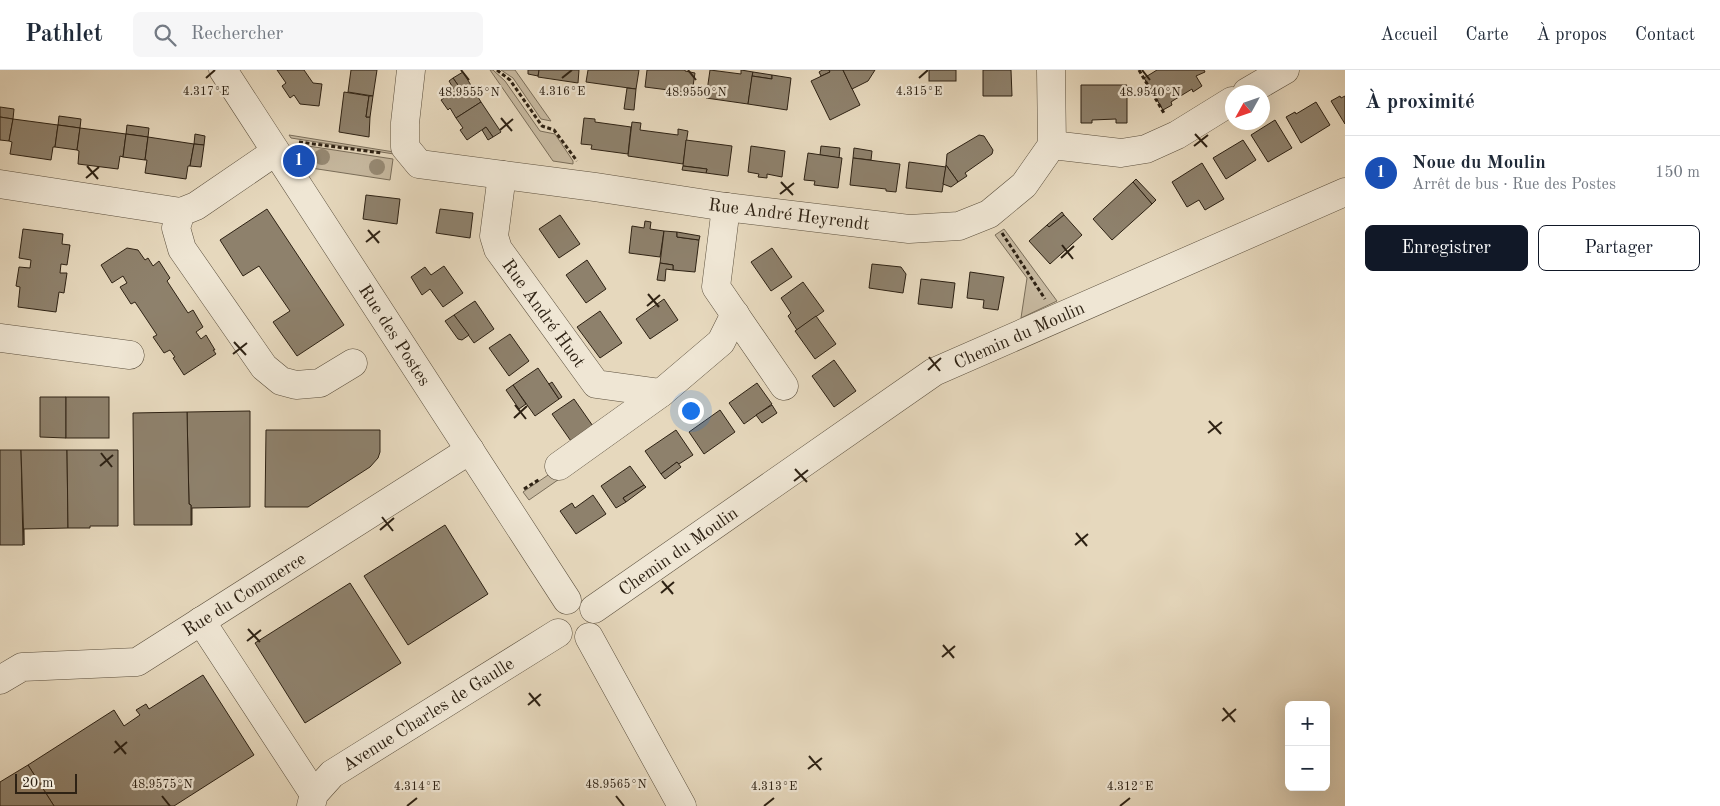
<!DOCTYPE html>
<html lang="fr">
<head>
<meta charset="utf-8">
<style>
	body { margin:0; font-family:"Old Standard TT",serif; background:#f6f6f7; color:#1f2937 }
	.controls { position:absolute; right:15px; bottom:15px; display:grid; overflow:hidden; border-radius:8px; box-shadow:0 5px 20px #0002 }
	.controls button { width:45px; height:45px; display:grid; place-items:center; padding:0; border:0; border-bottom:1px solid #e0e1e3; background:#fff; color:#1f2937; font:25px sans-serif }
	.compass { position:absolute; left:1225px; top:15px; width:45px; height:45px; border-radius:50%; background:#fff; box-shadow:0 5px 20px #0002; rotate:230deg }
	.scale { position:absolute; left:15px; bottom:12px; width:62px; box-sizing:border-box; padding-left:5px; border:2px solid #2e2214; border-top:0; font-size:14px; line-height:18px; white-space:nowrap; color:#2e2214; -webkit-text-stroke:4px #efe6d4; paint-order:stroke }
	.you { position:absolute; left:690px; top:340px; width:18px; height:18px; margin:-12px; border:4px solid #fff; border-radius:50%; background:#1a73e8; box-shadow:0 0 0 8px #1a73e833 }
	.badge { display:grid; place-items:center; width:32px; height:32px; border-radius:50%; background:#111827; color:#fff; font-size:16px; font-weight:700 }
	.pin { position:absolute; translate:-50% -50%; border:2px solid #fff; box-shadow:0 1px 5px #0006 }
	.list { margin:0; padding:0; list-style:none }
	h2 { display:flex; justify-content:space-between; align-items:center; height:65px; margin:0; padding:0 20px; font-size:21px }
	h2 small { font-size:16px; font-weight:400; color:#747a83 }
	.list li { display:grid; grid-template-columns:32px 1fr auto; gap:15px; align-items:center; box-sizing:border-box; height:75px; padding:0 20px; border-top:1px solid #e0e1e3 }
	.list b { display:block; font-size:19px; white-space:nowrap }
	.list p { margin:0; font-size:16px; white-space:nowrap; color:#747a83 }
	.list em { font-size:16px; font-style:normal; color:#747a83 }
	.actions { display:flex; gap:10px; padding:15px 20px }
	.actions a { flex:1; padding:11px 0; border:1px solid #111827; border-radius:8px; text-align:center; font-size:18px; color:#111827 }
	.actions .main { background:#111827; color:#fff }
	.icon { flex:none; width:28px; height:28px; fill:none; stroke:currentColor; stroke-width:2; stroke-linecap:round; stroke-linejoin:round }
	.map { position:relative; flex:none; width:1345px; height:736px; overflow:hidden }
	header { display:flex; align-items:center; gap:30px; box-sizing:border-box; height:70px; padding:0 25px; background:#fff; border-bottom:1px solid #e0e1e3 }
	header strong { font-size:24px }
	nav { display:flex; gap:28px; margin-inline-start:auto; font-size:18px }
	.search { width:350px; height:45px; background:#f6f6f7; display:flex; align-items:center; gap:12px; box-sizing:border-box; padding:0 18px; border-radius:8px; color:#747a83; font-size:19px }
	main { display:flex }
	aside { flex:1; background:#fff }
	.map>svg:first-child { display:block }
	.green { fill:#c7b9a0; stroke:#7a6e5a }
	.building { fill:#8e816c; stroke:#2e2214 }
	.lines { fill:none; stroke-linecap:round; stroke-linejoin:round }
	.minor-casing { stroke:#5c503e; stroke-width:29 }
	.path { stroke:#2e2214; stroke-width:3; stroke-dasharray:4 2.5; stroke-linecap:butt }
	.minor { stroke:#efe6d4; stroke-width:28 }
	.tree { fill:#968973 }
	.ticks { fill:none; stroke:#2e2214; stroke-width:2 }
	.labels { text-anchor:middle; stroke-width:4.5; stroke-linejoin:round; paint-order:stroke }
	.street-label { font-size:18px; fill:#2e2214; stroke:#efe6d4 }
	.ticks-label { font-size:12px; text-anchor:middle; fill:#2e2214; stroke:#efe6d4; stroke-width:4.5; stroke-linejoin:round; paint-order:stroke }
</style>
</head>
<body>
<header>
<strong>Pathlet</strong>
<div class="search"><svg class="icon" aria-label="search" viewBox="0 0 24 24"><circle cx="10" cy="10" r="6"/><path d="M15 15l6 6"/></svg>Rechercher</div>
<nav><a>Accueil</a><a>Carte</a><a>À propos</a><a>Contact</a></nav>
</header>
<main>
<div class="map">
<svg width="1345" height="736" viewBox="0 0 1345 736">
	<rect width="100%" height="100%" fill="#e6d8bd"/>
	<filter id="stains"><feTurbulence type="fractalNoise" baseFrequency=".004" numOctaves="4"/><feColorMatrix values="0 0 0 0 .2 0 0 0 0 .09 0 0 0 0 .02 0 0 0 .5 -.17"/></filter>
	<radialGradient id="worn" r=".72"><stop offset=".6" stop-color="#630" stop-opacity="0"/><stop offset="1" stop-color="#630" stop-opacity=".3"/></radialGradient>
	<g class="green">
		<path d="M490,0H493L505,11L540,61L555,64L573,91V94L553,91Z"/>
		<path d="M501,0H515L551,51L541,49L513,8Z"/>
		<path d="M289,65L394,82V84L291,68Z"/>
		<path d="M295,74L393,89L390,110L311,98Z"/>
		<path d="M1004,159L1057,231L1021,248L1027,208L995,165Z"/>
		<path d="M560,397L565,405L529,430L523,422Z"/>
	</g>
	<g class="building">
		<path d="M277,0H304L313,13L322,14L319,36L300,34L294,25L290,28L282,16L286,13Z"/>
		<path d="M351,0H377L373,26L348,22Z"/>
		<path d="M528,0H539L538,6L528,4Z"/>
		<path d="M539,0H579L578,13L538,7Z"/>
		<path d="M588,0H639L636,19L586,12Z"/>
		<path d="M647,0H685V1L695,3L692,23L645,17Z"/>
		<path d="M710,0L741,4V0L753,2L748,34L706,28Z"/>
		<path d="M822,0H829L830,2L821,6L819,2Z"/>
		<path d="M829,0H843L860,35L830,50L811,11L830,2Z"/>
		<path d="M843,0H875L868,11L852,19Z"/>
		<rect x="929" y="0" width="27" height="11"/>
		<path d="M983,0H1011L1012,26H983Z"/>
		<path d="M1157,0H1204L1205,2L1196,6L1202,16L1193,22L1192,19L1174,30L1171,32L1172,35L1163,40L1144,8Z"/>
		<path d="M463,2L481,32L456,48L450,38L448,40L441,30L460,18L453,8Z"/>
		<path d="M753,2L772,5V9L752,6Z"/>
		<path d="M772,5L791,8L787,40L748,34L752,6L772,9Z"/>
		<path d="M453,8L460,18L455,21L449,11Z"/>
		<path d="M1081,15H1127V53H1116V49L1092,50V53H1081Z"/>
		<path d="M627,18L636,19L634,40L624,39Z"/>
		<path d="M344,22L369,26L366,47H370L369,67L339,62Z"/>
		<path d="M369,26H373L370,47H366Z"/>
		<path d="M1340,26L1341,28L1345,26V54L1331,31Z"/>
		<path d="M481,32L501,62L493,67L486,57L467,70L460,60L463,58L456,48Z"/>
		<path d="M1316,32L1330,55L1301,73L1286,47L1295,42L1296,44Z"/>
		<path d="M0,37L14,39L13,49L0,47Z"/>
		<path d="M59,46L81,49L80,58L58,55Z"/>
		<path d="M0,47L13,49L9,71L0,70Z"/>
		<path d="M584,48L595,49V52L631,57L628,84L591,79L592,75L581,74Z"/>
		<path d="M13,49L58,55L55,77H53L51,90L10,84L12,72L9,71Z"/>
		<path d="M1275,50L1292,78L1268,92L1251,65Z"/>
		<path d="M632,52L641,53L640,60L678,65V59L688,61L683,94L628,86Z"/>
		<path d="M58,55L80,58L77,80L55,77Z"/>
		<path d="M127,55L149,58L148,67L126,64Z"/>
		<path d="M486,57L493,67L488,70L482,60Z"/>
		<path d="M80,58L126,64L123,87L120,86L118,99L78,94L79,81L77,80Z"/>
		<path d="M126,64L148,67L145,90L123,87Z"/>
		<path d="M195,64L205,66L204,75L194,74Z"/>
		<path d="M979,65L984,66L993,80L992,84L965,103L967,106L958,112L946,95L947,84Z"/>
		<path d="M148,67L194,74L190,96H188L186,109L145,103L147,90H145Z"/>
		<path d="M686,70L732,76L728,106L706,103L707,99L683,96Z"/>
		<path d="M1243,70L1256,90L1226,109L1213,88Z"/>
		<path d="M194,74L204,75L201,97L190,96Z"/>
		<path d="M751,76L785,81L782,107L767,104V108L758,107L759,104L748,102Z"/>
		<path d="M821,76L840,78L839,88L820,85Z"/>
		<path d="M854,78L872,81L871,90L853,88Z"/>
		<path d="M808,83L842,88L838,118L814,115L815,111L804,110Z"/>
		<path d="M853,88L900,94L896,122L886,121V119L850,115Z"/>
		<path d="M909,92L946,97L942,122L906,118Z"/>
		<path d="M1202,93L1224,129L1205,140L1199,130L1187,137L1172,112Z"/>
		<path d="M946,95L958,112L951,117L943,114Z"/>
		<path d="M683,96L707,99L706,103L682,100Z"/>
		<path d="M1136,109L1156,130L1152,134L1133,112Z"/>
		<path d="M1133,112L1152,134L1112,170L1093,149Z"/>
		<path d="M366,125L400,129L397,154L363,149Z"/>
		<path d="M267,139L344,255L297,286L273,252L290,241L259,196L243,206L220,170Z"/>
		<path d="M440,139L473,143L470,168L436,163Z"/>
		<path d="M1062,142L1064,145L1049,157L1047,155Z"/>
		<path d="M560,145L580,174L559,188L539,159Z"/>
		<path d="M1064,145L1082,165L1050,194L1029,171L1047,155L1049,157Z"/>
		<path d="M645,151L651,152L650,159L664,161L660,187L629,183L632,156L644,158Z"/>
		<path d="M23,159L63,164L62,174L70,175L67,195L61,194L60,203H67L64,223L59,222L56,242L18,237L20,217L16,216L19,197L30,198L31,190L19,188Z"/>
		<path d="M664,161L677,162V167L699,170L695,202L673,200V195L660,193Z"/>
		<path d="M677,162L700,166L699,170L677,167Z"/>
		<path d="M127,178L138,180L145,190L148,188L153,196L159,191L170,208L167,211L188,243L193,240L203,257L196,262L201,269L206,265L215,280H213L216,284L184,305L173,288L175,287L170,280L164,283L153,267L157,265L135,232L131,234L120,217L127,213L123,206L112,213L101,195Z"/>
		<path d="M772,178L792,207L771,221L751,192Z"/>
		<path d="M587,190L606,219L586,233L566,205Z"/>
		<path d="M660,193L673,195V200L666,199L665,211L657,210Z"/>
		<path d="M872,194L901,197L906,204L903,223L869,218Z"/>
		<path d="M444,196L463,223L443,237L430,219L422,225L411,207L425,197L431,205Z"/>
		<path d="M970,202L1004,207L998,240L983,238L984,230L967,228Z"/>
		<path d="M921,209L955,213L952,238L918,234Z"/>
		<path d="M803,212L824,241L797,260L788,246L791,243L781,228Z"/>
		<path d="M664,229L678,250L650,269L636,249Z"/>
		<path d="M475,231L494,259L474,273L454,245Z"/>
		<path d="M600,241L622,273L600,288L577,257Z"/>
		<path d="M454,245L469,265L462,270L458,269L445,251Z"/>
		<path d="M816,246L836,274L815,289L795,261Z"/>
		<path d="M510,264L529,291L509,306L489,278Z"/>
		<path d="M834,290L856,321L834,337L812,306Z"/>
		<path d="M538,298L559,329L535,346L513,315Z"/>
		<path d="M552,312L562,327L559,329L549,314Z"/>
		<path d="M757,313L772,334L744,354L729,333Z"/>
		<path d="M513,315L526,334L519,339L506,320Z"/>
		<path d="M40,327H66V368L40,367Z"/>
		<rect x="66" y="327" width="43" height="41"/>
		<path d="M574,329L595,359L573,374L552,344Z"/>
		<path d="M772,335L777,343L762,353L756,345Z"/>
		<path d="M720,340L735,362L704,384L689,362Z"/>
		<path d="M250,341V437L192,438V455H191V435L189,434L187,342Z"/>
		<path d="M187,342L189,434L191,435V455H134L133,343Z"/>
		<path d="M266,360H380V382L378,388L370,397L308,437H265Z"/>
		<path d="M676,360L693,385L679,394L677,392L661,404L645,381Z"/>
		<path d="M0,380H21L23,475H0Z"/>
		<path d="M21,380H67L68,458L24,459V475Z"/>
		<path d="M67,380H118V456H90V458H68Z"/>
		<path d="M677,392L681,397L665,409L661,404Z"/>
		<path d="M630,396L644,415L623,428L626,432L616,438L601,416Z"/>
		<path d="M644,415L646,417L626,432L623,428Z"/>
		<path d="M593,425L606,444L576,464L560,441L572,433L575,438Z"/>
		<path d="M445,455L488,524L408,575L364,506Z"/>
		<path d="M350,513L401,593L305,653L255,573Z"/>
		<path d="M203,605L254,685L174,736H54L28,695L114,640L124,656L140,645L136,640L146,634L149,639Z"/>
		<path d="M28,695L54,736H0V712Z"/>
	</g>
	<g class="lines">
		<g class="minor-casing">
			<g id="minor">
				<path d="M223,0L567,530"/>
				<path d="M411,0L405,53V77L419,94L595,117L726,137L909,159L959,156L989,144L1024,115L1052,75L1051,0"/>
				<path d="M1247,22L1285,0"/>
				<path d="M1052,75L1121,83L1146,79L1177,65L1232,31"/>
				<path d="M275,82L196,136L181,142L176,158L182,179L264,297L281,311L296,315L320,313L353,293"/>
				<path d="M502,105L494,166L498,179L596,314L661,323"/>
				<path d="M0,114L181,142"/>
				<path d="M726,137L716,217L784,316"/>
				<path d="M0,268L130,285"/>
				<path d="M559,396L661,323L721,272L735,244"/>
				<path d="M594,539L934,302L1345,122"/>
				<path d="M201,551L314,724"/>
				<path d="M589,567L682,736"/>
				<path d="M0,610L22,597L137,592L470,380"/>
				<path d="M311,736L314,724L332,704L558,563"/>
			</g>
		</g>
		<g class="path">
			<path d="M497,0L510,10L542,56L554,60L577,91"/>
			<path d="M1139,0L1165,45"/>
			<path d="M299,72L382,83"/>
			<path d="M1002,163L1045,229"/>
			<path d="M524,419L540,409"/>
		</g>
		<use href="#minor" class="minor"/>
	</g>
	<g class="tree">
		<circle cx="322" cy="87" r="8"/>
		<circle cx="377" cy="97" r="8"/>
	</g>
	<path class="ticks" d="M461,0L469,10M688,0L696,10M1142,0L1150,10M206,8L215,0M562,8L572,0M919,8L928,0M501,48L512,61M500,60L513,49M1195,64L1207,77M1194,76L1208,65M87,96L98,109M86,108L99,97M781,112L793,125M780,124L794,113M368,160L379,173M366,172L380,161M1062,175L1073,189M1061,188L1074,176M648,224L659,237M647,236L660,225M234,272L246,285M233,284L247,273M929,287L940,301M928,300L941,288M515,335L526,349M514,348L527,336M1209,351L1221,364M1208,363L1222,352M101,383L112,397M100,396L113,385M795,399L807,412M794,411L808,400M382,447L393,461M380,460L394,448M1076,463L1087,476M1075,475L1088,464M662,511L673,524M661,523L674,512M248,559L260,572M247,571L261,560M943,575L954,588M942,587L955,576M529,623L540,636M528,635L541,624M1223,638L1235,652M1222,651L1236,639M115,671L126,684M114,683L127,672M809,686L821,700M808,699L822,688M162,726L170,736M616,726L624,736M407,736L417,728M764,736L774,728M1120,736L1130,728"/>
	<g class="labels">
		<g class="street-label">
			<text transform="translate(789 144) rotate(7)" y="6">Rue André Heyrendt</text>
			<text transform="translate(544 243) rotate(54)" y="6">Rue André Huot</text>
			<text transform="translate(395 265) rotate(57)" y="6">Rue des Postes</text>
			<text transform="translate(1019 265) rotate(-24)" y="6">Chemin du Moulin</text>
			<text transform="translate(678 481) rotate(-35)" y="6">Chemin du Moulin</text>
			<text transform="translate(244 524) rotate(-32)" y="6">Rue du Commerce</text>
			<text transform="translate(428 644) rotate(-32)" y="6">Avenue Charles de Gaulle</text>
		</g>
	</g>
	<g class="ticks-label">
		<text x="206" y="25">4.317°E</text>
		<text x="562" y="25">4.316°E</text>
		<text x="919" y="25">4.315°E</text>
		<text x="469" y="26">48.9555°N</text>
		<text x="696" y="26">48.9550°N</text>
		<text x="1150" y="26">48.9540°N</text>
		<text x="162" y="718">48.9575°N</text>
		<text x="616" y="718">48.9565°N</text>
		<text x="417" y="720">4.314°E</text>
		<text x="774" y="720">4.313°E</text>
		<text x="1130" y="720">4.312°E</text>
	</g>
	<rect width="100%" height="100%" filter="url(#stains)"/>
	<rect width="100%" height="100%" fill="url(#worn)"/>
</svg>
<div class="controls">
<button>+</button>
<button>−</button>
</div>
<svg class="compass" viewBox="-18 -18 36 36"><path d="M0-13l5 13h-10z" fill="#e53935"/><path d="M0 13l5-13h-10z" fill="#747a83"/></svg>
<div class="scale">20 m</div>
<div class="you"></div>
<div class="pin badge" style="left:299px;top:91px;background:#1a4fb4">1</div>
</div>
<aside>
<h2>À proximité<small></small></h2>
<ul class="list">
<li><span class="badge" style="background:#1a4fb4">1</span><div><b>Noue du Moulin</b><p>Arrêt de bus · Rue des Postes</p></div><em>150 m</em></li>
</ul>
<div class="actions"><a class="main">Enregistrer</a><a>Partager</a></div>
</aside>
</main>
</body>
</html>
